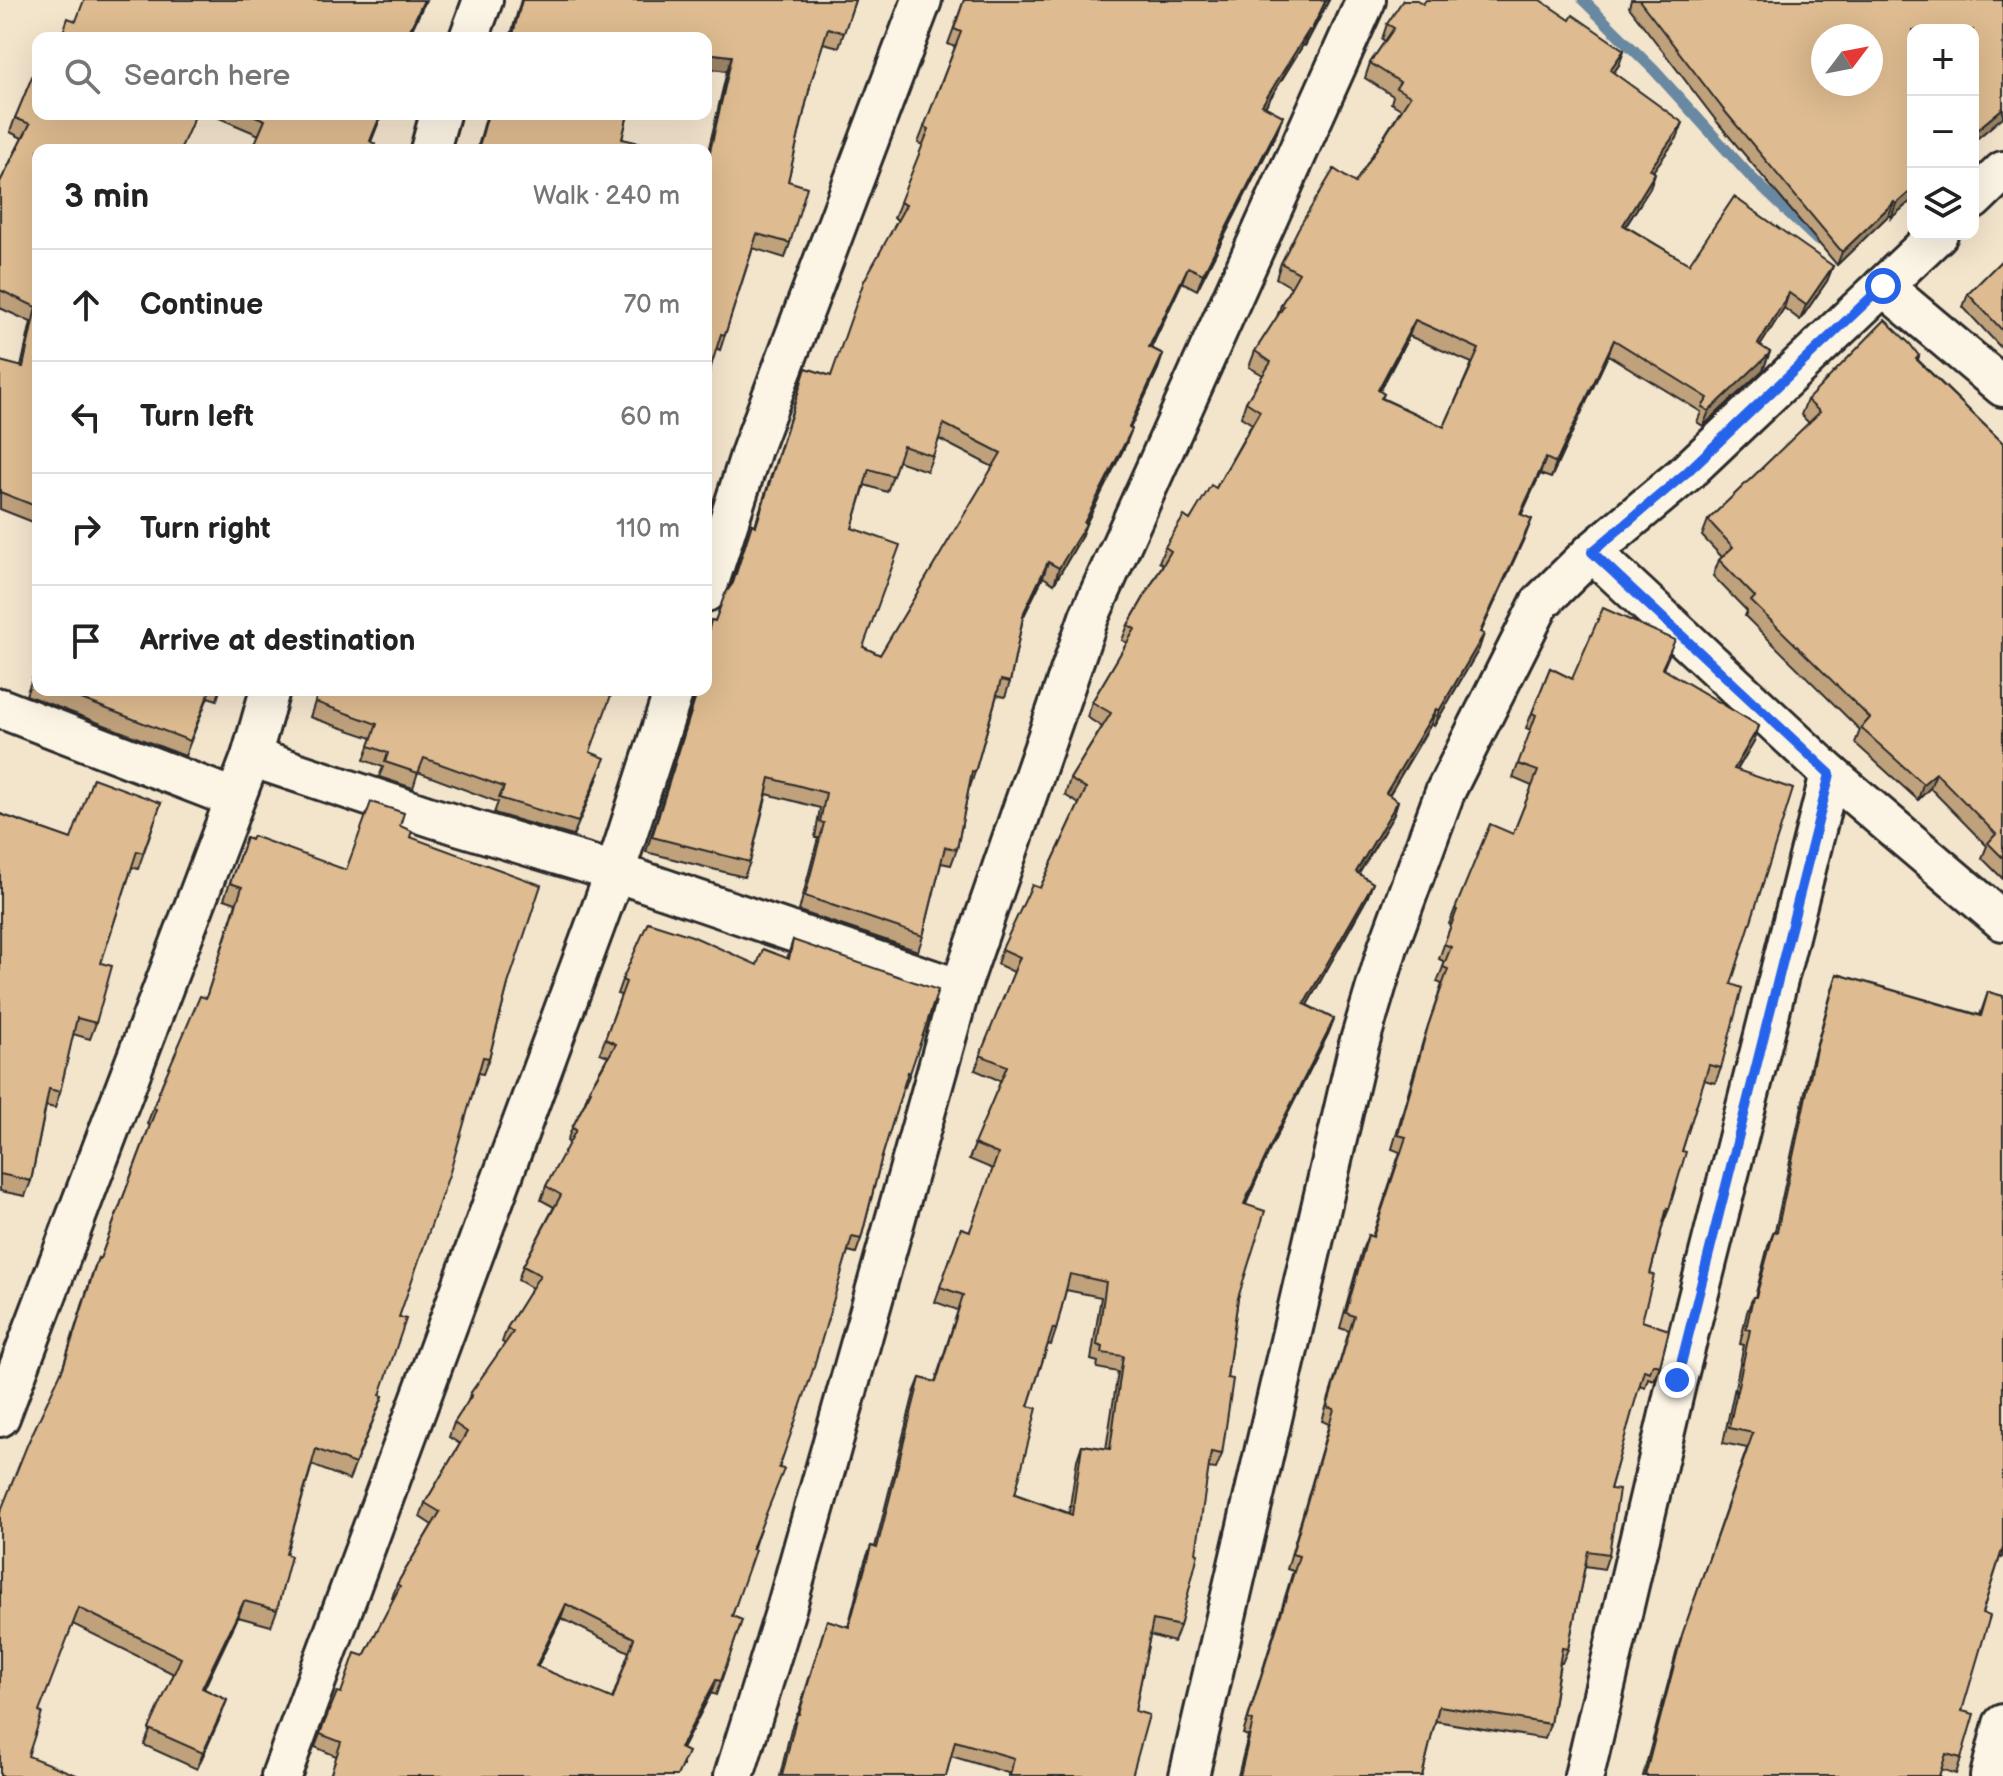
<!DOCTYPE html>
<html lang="en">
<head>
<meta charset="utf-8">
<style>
	body { margin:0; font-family:"Balsamiq Sans",sans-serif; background:#f2f2f2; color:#222 }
	.controls { position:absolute; right:24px; top:24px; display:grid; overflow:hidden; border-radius:16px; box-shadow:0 8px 32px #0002 }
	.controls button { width:72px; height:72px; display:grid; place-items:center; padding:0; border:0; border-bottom:2px solid #e0e0e0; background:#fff; color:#222; font:40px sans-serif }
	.compass { position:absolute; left:1811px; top:24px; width:72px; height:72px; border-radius:50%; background:#fff; box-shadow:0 8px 32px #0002; rotate:58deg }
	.stop { position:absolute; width:24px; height:24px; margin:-18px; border:6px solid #2563eb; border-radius:50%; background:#fff }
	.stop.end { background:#2563eb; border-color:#fff; box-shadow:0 2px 8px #0008 }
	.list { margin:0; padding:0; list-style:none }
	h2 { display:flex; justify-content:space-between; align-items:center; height:104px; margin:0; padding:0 32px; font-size:34px }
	h2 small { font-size:26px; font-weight:400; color:#767676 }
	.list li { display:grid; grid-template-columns:52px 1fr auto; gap:24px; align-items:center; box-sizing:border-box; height:112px; padding:0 32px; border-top:2px solid #e0e0e0 }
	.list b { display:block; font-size:30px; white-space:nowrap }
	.list em { font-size:26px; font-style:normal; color:#767676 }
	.icon { flex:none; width:44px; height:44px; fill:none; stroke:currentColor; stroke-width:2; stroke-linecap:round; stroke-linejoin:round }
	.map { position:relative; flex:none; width:2003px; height:1776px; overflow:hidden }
	.search { position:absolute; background:#fff; box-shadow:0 8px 32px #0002; left:32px; top:32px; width:680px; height:88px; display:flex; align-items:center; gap:20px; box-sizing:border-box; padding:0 28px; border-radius:16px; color:#767676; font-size:30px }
	.panel { position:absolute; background:#fff; box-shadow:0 8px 32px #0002; left:32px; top:144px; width:680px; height:552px; border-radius:16px }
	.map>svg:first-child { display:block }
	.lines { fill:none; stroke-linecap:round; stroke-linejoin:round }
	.stream { stroke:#6988a1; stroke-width:11 }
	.street-casing { stroke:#2b2b2b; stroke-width:44 }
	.street { stroke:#fcf5e5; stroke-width:38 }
	.wall { fill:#bfa17c; stroke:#2b2b2b; stroke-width:2; fill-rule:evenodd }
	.shaded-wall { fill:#9b8365; stroke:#2b2b2b; stroke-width:2 }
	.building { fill:#debb90; stroke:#2b2b2b; stroke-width:2; fill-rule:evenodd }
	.route { stroke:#2563eb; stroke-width:10 }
</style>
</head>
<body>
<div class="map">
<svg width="2003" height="1776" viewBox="0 0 2003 1776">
	<rect width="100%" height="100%" fill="#f3e4cc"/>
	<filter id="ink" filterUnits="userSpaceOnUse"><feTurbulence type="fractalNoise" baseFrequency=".0125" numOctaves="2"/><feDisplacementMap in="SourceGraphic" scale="16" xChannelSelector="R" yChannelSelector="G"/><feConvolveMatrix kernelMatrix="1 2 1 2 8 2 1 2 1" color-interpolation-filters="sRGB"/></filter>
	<g filter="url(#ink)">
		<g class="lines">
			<path class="stream" d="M1583,0L1654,70L1750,176L1817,240"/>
			<g class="street-casing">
				<g id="street">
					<path d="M469,38L483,0"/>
					<path d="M430,150L440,114"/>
					<path d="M1973,200L2003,171"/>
					<path d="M1883,286L2003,387"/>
					<path d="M1592,552L1830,774L2003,921"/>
					<path d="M706,592L752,449L922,0"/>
					<path d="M0,708L233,798"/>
					<path d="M251,757L434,818L615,872L960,989"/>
					<path d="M0,1417L251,757L270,690"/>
					<path d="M281,1776L615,872L674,690"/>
					<path d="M734,1776L786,1609L960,989L1089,617L1366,0"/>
					<path d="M1189,1776L1359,1044L1388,947L1445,792L1540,603L1592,552L1686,473L1938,234"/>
					<path d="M1584,1776L1677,1380L1830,774"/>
					<path d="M1990,1776L2003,1724"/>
				</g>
			</g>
			<use href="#street" class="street"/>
		</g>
		<g class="wall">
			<path d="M521,0H855L839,47L823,43L811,82L788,181L790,243L785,258L753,248L720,350L716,348L706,160L727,71L706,68V38H510Z"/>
			<path d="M964,0H1329L1305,46L1303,45L1265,107L1277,132L1197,290L1182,282L1151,348L1163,354L1158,369L1130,428L1126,444L1086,524L1080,539L1054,584L1043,577L1023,618L1010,682L1005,697L997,695L975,772L970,787H969L957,849L951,865L941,863L923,936L918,951L799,911L818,838H815L820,808L767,794L750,862L744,877L646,852L695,697V690H706V632L711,620L715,621L731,585L752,524L755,525L806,368L831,376L898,220L894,218L923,145L918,143L955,47L948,44ZM939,439L993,467L880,655L863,647L852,528L865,485L887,492L898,461L927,471Z"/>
			<path d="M1631,0H2003L1913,30V199L1891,218L1889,215L1837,265L1718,123L1629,7Z"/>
			<path d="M1423,4L1570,20L1624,50L1619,65L1613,73L1677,138L1653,171L1655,173L1650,188L1626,226L1689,264L1833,266L1827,281L1800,320L1784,308L1760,346L1770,352L1763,370L1703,426L1697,422L1701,412L1608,355L1551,478L1540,474L1521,514L1526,534L1481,632L1479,649L1434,726L1431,724L1389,795L1398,801L1393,816L1359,874L1373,883L1367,898L1307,1005L1334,1019L1328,1034L1270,1149L1246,1204L1238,1298L1227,1378L1222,1454L1216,1469L1208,1468L1180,1626L1174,1642L1150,1635L1135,1711L1132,1776H1008V1773L951,1756L946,1776H780L791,1729L797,1714H798L827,1620L848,1627L865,1561L871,1546L875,1547L914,1393L920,1378L935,1382L958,1310L935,1302L961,1228L970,1231L993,1169L969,1159L1001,1081L975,1070L1014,972L997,964L1002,949L1040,888L1079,804L1065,795L1070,779L1102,727L1087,717L1092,702L1127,643L1122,640L1128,625L1163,564L1159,562L1165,547L1190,520L1216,488L1252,424L1241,417L1246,402L1263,375L1249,367L1255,351L1277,317L1281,305L1291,287L1276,278L1281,263L1355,183L1401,109L1391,103L1393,96L1365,78L1370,63L1385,41L1382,39L1387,24ZM1409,336L1472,363L1444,427L1382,398L1384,394L1380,391ZM1066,1290L1101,1297L1091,1360L1098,1362L1097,1368L1118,1372L1106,1449L1082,1445L1077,1460L1069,1513L1015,1494L1028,1406L1048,1344L1051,1345L1056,1330Z"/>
			<path d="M38,74V524L0,509V361L21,367L31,322L0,308V182L22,138L10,132L15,118Z"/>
			<path d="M210,114H382L371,142L259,135Z"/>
			<path d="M487,114H628L622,139L668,150H477Z"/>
			<path d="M2003,259V350L1963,307L1968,294Z"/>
			<path d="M1919,356L1918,360L2003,443V879L1982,858L1987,846L1930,788L1918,800L1855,743L1860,730L1745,616L1747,611L1713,576L1719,560L1722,557L1702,536L1708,520L1809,423L1801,415L1807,400Z"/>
			<path d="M1669,655L1663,669L1759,726L1754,741L1737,770L1731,984L1721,1068L1715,1083L1704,1080L1682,1151L1669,1209L1663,1224L1650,1274L1642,1321L1660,1366L1654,1380L1648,1378L1645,1387L1639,1385L1610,1489L1609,1554L1604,1569L1585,1566L1568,1649L1562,1663H1560L1550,1724L1545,1739L1435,1721L1422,1776H1238L1248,1736L1243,1734L1293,1571L1287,1569L1329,1424L1322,1421L1349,1331L1340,1328L1362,1250L1368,1235L1372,1237L1400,1152L1392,1149L1423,1041L1442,984L1437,982L1445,962L1439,959L1451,925L1449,924L1455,909L1513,834L1532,786L1513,778L1531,730L1526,728L1550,668L1572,679Z"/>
			<path d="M38,663V690H220L217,700L208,697L185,756L26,695Z"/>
			<path d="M319,690L590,752L600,773L573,836L494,813L498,802L418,772L413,788L379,777L383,767L364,760L372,738L310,717Z"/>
			<path d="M161,803L138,869L132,867L101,963L96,1023L90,1039L73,1034L60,1092L55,1108L46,1106L31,1181L25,1196L0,1191V814L71,839Z"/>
			<path d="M400,826L410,837L508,984L489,1058L483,1074L478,1073L399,1317L380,1395L383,1396L349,1480L312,1465L286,1554L277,1610L271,1626L238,1617L204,1689L227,1700L197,1769L144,1745L174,1674L73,1624L0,1776L61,1373L92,1274L98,1258L100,1259L150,1125L147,1124L163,1082L206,998L236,903L224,899L246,838L346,870Z"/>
			<path d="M793,940L910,1073L905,1087L903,1086L881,1160L861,1239L856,1253L848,1251L732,1616L742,1620L716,1695L711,1693L682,1749L683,1766L336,1756L315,1747L325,1721L364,1656L394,1599L392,1598L397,1584L432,1525L420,1517L425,1503L460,1444L449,1437L454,1423L467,1404L470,1394L505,1344L502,1342L507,1328L532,1288L518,1280L523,1266L554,1207L541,1200L546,1186L570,1143L567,1141L572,1128L584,1104L589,1090L608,1056L600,1053L621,995L617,994L622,980L757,965L787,958ZM561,1618L629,1652L612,1699L537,1667Z"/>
			<path d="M1837,974L1980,1015L1988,992L2003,996V1554L2002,1558L2000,1557L1982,1613L1962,1711L1961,1758L1956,1774L1941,1769L1939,1776H1643L1677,1650L1747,1448L1723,1443L1744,1345L1740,1344L1747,1312L1753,1297H1755L1768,1246L1774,1231H1775L1811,1064L1832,990Z"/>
		</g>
		<g class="shaded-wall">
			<path d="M424,0H426L408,38H406Z"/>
			<path d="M1326,0H1329L1305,46L1311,31Z"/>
			<path d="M1309,30L1303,45L1256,121L1262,105Z"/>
			<path d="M1624,50L1619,65L1604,86L1610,70Z"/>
			<path d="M706,53L732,56L727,71L706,68Z"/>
			<path d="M2003,108V117L1973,142V133Z"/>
			<path d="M1283,116L1277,132L1197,290L1203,274Z"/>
			<path d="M1683,123L1677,138L1644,184L1650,169Z"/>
			<path d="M1655,173L1650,188L1617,240L1623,225Z"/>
			<path d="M1913,189V199L1891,218L1896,204Z"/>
			<path d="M1894,202L1889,215L1837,265L1842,252Z"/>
			<path d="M1833,266L1827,281L1800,320L1806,305Z"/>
			<path d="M1188,267L1182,282L1144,363L1149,347Z"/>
			<path d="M1789,293L1784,308L1752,359L1758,344Z"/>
			<path d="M1415,320L1409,336L1372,405L1378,390Z"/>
			<path d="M1614,340L1608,355L1551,478L1556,463Z"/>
			<path d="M1770,352L1763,370L1703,426L1709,411Z"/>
			<path d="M1163,354L1158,369L1123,443L1129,427Z"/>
			<path d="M1132,429L1126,444L1084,527L1086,524L1080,539L1054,584L1059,568Z"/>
			<path d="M1546,458L1540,474L1515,529L1520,514Z"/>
			<path d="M1532,519L1526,534L1474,647L1480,632Z"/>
			<path d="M1048,562L1043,577L1018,627L1024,612Z"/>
			<path d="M1484,634L1479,649L1434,726L1439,711Z"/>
			<path d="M1436,709L1431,724L1381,809L1386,793Z"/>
			<path d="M1759,726L1754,741L1729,784L1734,769Z"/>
			<path d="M1936,773L1930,788L1918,800L1923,784Z"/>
			<path d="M1398,801L1393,816L1350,888L1356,872Z"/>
			<path d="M1373,883L1367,898L1299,1019L1304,1004Z"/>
			<path d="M1334,1019L1328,1034L1270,1149L1239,1219L1276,1134Z"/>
			<path d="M244,1601L238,1617L196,1704L202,1688Z"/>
			<path d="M566,1604L561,1618L531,1680L536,1666Z"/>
			<path d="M716,1680L711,1693L675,1762L680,1748Z"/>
			<path d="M227,1700L221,1716L197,1769L203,1753Z"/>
		</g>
		<g class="building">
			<path d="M84,0H424L406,38H61L68,18L76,21Z"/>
			<path d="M522,0H855L844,33L828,28L811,82L788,181L807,187L790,243L757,234L725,335L721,334L706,383V159L708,160L732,56L706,53V38H512Z"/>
			<path d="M964,0H1326L1311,31L1309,30L1262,105L1283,116L1203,274L1188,267L1149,347L1163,354L1129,427L1132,429L1084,523L1086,524L1059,568L1048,562L1024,612L1010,682L1001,680L975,772L972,771L957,849L945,847L923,936L805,896L824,823L820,822L826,793L770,778L750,862L652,837L698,690H706V642L711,620L715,621L725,594L733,583L752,524L756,526L806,368L831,376L864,281L906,205L900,202L929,129L924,127L961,32L954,29ZM944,424L1001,453L880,655L863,647L900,545L852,528L869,469L893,476L903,446L933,456Z"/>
			<path d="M1403,0H1417L1423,4L1426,0H1540L1570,20L1573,15L1624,50L1610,70L1683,123L1650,169L1655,173L1623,225L1689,264L1734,197L1833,266L1806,305L1789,293L1758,344L1770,352L1768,355L1709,411L1702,407L1708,398L1614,340L1556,463L1546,458L1520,514L1532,519L1480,632L1484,634L1439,711L1436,709L1386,793L1398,801L1356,872L1373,883L1304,1004L1334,1019L1276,1134L1244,1204L1265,1211L1238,1298L1227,1378L1233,1379L1222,1454L1211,1452L1196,1553L1198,1554L1180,1626L1153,1620L1135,1711L1149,1715L1132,1776H1010L1014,1758L955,1741L946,1776H782L797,1714H799L827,1620L849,1627L871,1546L877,1548L920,1378L936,1382L963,1295L940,1287L961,1228L970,1231L998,1154L974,1144L1007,1066L980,1055L1020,957L1002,949L1032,885L1040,888L1086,789L1070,779L1111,713L1092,702L1135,629L1128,625L1171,551L1165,547L1184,516L1190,520L1211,485L1216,488L1260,411L1246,402L1271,362L1255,351L1284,306L1281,305L1299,273L1281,263L1298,229L1334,169L1355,183L1410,96L1396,88L1400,82L1370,63L1394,28L1387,24ZM1415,320L1479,349L1444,427L1381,398L1384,394L1378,390ZM1070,1274L1106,1282L1097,1345L1103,1347L1102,1353L1123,1356L1110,1449L1082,1445L1072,1515L1015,1494L1037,1408L1028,1406L1053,1328L1056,1330Z"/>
			<path d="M1639,0H2003V108L1973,133V30H1913V189L1896,204L1894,202L1842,252L1723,109ZM1823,36H1871V84H1823Z"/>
			<path d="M34,72L38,74V114H196L180,150H38V507L0,492V361L23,367L36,307L0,290V182L30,124L15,118Z"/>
			<path d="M250,114H381L370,141L375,144L373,150H252L265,120Z"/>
			<path d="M488,114H628L622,139L668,150H478Z"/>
			<path d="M2003,259V331L1968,294Z"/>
			<path d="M1885,320L1910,344L1919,356L1916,359L2003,443V858L1988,843L1996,834L1936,773L1923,784L1861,728L1870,718L1751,601L1755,597L1719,560L1733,547L1708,520L1820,412L1807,400Z"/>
			<path d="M1603,608L1675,640L1662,668L1759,726L1734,769L1793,789L1731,984L1742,988L1721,1068L1709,1065L1682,1151L1686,1152L1669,1209L1667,1208L1650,1274L1654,1275L1642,1321L1669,1330L1660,1366L1653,1364L1650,1372L1644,1370L1610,1489L1619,1490L1609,1554L1588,1551L1568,1649L1562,1648L1550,1724L1439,1706L1422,1776H1240L1253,1721L1248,1719L1299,1556L1292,1554L1334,1409L1327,1407L1354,1316L1346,1313L1368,1235L1373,1237L1406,1137L1398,1135L1428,1026L1448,969L1443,967L1451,947L1444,944L1457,910L1455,909L1490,824L1513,834L1538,771L1518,764L1536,715L1532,713L1550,668L1572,679Z"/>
			<path d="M38,663V682L32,680Z"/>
			<path d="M58,690H210L190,741Z"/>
			<path d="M319,690H613L590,752L605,758L578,822L499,798L504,787L424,758L418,773L385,762L388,753L369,746L377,724L315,702Z"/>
			<path d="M93,778L161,803L143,853L137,851L101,963L112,966L96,1023L77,1018L60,1092L49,1089L31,1181L0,1174V814L71,839Z"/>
			<path d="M371,802L404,813L400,826L412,831L410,837L541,885L508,984L489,1058L483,1057L450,1172L399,1317L406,1319L380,1395L383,1396L355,1464L316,1449L286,1554L291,1556L277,1610L244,1601L202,1688L227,1700L203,1753L149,1729L181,1658L79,1608L39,1712L42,1713L28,1756L79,1776H0V1513L28,1443L63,1368L98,1258L100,1259L156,1109L153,1108L163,1082L200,996L206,998L242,887L230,883L246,838L251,840L253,836L346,870Z"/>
			<path d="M648,922L692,936L757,965L763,949L789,959L793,940L938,990L910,1073L908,1072L881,1160L861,1239L852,1237L812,1373L779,1468L784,1469L752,1549L755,1550L732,1616L742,1620L721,1681L716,1680L680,1748L688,1752L677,1776H330L341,1742L320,1734L325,1721L337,1692L341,1693L355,1653L364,1656L400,1586L397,1584L440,1512L425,1503L467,1432L454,1423L472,1395L470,1394L513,1332L507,1328L540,1275L523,1266L561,1195L546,1186L576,1130L572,1128L591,1091L589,1090L616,1044L605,1039L626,982L622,980ZM566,1604L634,1638L613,1699L536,1666Z"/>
			<path d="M1837,974L1981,1016L1988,992L2003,996V1547L1982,1613L1990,1616L1962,1711L1974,1714L1961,1758L1946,1754L1939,1776H1645L1682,1635L1753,1433L1729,1428L1750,1330L1746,1329L1753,1297H1756L1774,1231L1777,1232L1816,1049Z"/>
		</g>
	</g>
	<g class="lines" filter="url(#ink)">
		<path class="route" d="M1677,1380L1830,774L1592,552L1686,473L1883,286"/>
	</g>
</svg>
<div class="controls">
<button>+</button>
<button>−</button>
<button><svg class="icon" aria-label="layers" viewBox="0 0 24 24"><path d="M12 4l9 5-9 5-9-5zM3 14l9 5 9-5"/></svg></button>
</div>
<svg class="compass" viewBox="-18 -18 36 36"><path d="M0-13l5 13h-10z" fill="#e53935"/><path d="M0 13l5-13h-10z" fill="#767676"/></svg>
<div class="stop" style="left:1883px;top:286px"></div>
<div class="stop end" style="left:1677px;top:1380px"></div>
<div class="search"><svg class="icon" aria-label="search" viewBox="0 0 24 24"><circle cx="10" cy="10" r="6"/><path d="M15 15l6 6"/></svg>Search here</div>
<section class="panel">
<h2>3 min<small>Walk · 240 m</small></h2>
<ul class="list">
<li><svg class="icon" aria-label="ahead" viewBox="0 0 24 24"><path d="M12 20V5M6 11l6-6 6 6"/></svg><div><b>Continue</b></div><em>70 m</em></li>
<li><svg class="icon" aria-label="left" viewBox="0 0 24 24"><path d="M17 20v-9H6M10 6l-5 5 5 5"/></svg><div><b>Turn left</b></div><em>60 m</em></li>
<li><svg class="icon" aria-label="right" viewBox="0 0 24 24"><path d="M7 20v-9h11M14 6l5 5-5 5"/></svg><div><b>Turn right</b></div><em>110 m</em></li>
<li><svg class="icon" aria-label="arrive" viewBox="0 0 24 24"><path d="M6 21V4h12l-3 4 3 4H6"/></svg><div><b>Arrive at destination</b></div></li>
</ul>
</section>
</div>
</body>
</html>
